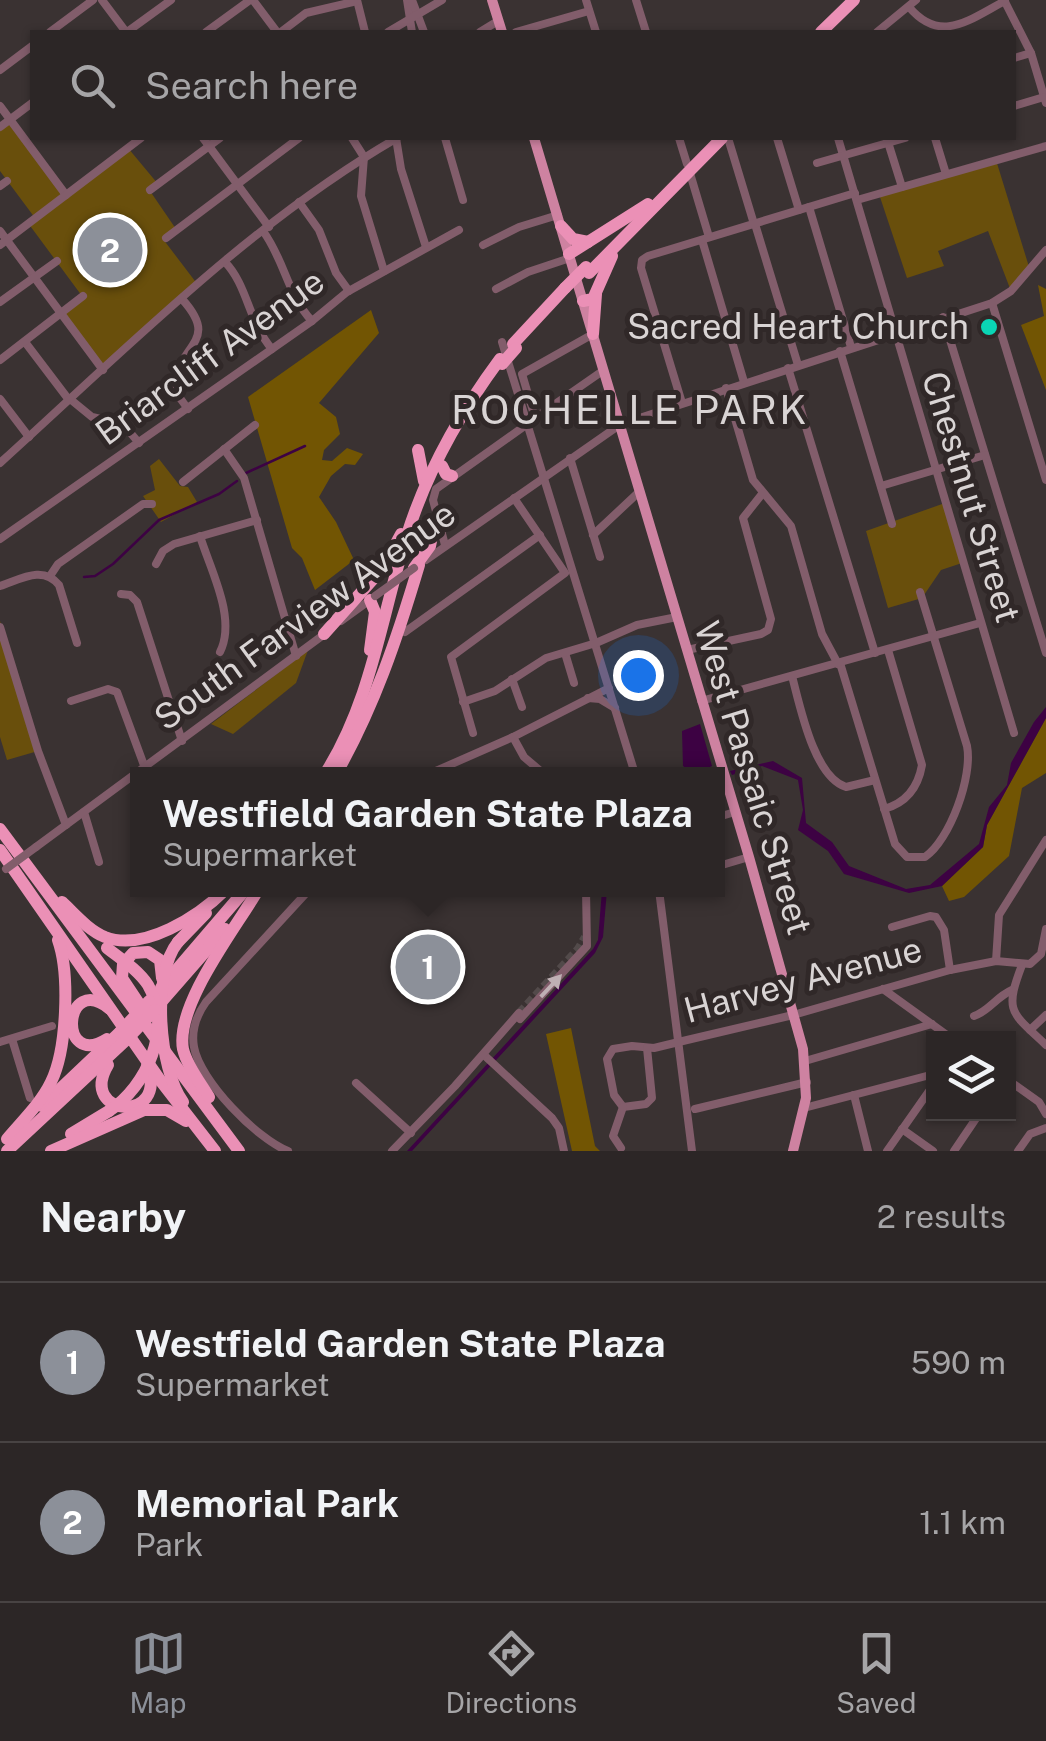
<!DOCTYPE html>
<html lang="en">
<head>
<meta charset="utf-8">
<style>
	body { margin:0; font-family:"Public Sans",sans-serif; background:#342e2e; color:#f1f3f6 }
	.controls { position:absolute; right:30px; bottom:30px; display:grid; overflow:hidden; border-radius:0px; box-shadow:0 2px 8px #0004 }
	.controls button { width:90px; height:90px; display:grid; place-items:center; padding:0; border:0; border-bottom:2px solid #484343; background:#2c2626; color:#f1f3f6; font:50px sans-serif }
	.you { position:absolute; left:638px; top:675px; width:35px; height:35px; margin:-25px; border:8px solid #fff; border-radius:50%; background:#1a73e8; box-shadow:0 0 0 15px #1a73e833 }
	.badge { display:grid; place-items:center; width:65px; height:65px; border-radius:50%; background:#8c9099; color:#fff; font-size:32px; font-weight:700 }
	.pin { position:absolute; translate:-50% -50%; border:5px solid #fff; box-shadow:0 2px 10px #0006 }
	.popup { position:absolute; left:130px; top:767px; width:595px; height:130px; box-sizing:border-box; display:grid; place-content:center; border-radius:0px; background:#2c2626; filter:drop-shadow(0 2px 8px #0005); font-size:32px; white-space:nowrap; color:#a6a5a7 }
	.popup b { font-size:38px; color:#f1f3f6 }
	.popup::after { content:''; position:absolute; left:50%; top:100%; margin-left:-20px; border:20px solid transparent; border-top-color:#2c2626 }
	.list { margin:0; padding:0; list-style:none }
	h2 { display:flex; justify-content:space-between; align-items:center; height:130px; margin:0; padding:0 40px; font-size:42px }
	h2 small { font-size:32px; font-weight:400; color:#a6a5a7 }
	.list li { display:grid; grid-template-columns:65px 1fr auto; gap:30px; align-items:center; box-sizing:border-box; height:160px; padding:0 40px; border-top:2px solid #484343 }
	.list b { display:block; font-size:38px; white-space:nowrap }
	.list p { margin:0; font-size:32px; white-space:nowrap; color:#a6a5a7 }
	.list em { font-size:32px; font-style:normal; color:#a6a5a7 }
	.icon { flex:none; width:55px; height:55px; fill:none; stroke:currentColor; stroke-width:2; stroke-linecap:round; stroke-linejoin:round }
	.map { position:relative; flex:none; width:1046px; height:1151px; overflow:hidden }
	.search { position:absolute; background:#2c2626; box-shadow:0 2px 8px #0004; left:30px; right:30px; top:30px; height:110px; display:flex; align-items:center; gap:25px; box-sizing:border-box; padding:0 35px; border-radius:0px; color:#a6a5a7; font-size:38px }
	.sheet { height:450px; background:#2c2626 }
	nav { display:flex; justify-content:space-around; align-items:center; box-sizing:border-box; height:140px; border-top:2px solid #484343; background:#2c2626; font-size:28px; color:#a6a5a7 }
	nav a { display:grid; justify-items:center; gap:5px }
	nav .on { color:#8c9099 }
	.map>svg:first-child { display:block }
	.green { fill:#694f0c }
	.forest { fill:#725503 }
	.water { fill:#3d0243 }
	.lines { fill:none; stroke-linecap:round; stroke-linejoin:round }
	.stream { stroke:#3d0243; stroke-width:2.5 }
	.minor-tunnel { stroke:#524a4a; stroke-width:8; stroke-dasharray:8 4; stroke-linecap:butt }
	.minor { stroke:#825d6b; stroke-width:8 }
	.major { stroke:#ce82a1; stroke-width:10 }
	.highway { stroke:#eb90b6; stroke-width:12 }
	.minor-bridge { stroke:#825d6b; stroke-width:8 }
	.highway-bridge { stroke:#eb90b6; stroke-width:12 }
	.oneway { fill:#bfb0b4 }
	.poi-dot { fill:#0ad5b5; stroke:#302828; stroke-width:4 }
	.labels { text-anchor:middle; stroke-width:10; stroke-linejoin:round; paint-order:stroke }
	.poi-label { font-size:35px; fill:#d9d4d4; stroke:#302828; text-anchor:end }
	.street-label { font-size:35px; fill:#d9d4d4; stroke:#302828 }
	.quarter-label { font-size:40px; letter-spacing:2.5px; fill:#d9d4d4; stroke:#302828 }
</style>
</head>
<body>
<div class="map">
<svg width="1046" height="1151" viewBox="0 0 1046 1151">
	<rect width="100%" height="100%" fill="#3a3232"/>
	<g class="green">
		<path d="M10,120L66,194L128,148L158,184L150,191L176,229L163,239L198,285L103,370L62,314L82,296L28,223L35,218L0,171V127Z"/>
		<path d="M996,160L1030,270L1011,291L988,231L938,251L944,266L907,278L879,194Z"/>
		<path d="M159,459L180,486L188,487L197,502L161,522L143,496L155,490L150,466Z"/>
		<path d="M945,503L962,563L941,570L922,598L888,608L866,531Z"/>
		<path d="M0,621L38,751L7,760L0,737Z"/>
		<path d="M308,650L296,683L233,734L211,724Z"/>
	</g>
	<g class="forest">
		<path d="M1038,285L1046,289V390L1021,325L1044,316Z"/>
		<path d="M371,310L379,333L319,403L336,417L340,434L324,450L322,460L332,461L347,448L363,454L355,465L345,464L331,476L319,497L336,522L354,560L315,590L302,558L292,548L248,397Z"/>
		<path d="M1046,718V773L1022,788L1009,856L964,897L949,901L942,886L983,847L987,825Z"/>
		<path d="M571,1028L595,1146L600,1151H572L546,1034Z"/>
	</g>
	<g class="water">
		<path d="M1046,707V718L987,825L983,847L942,886L909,893L844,874L828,851L798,830L803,810L798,780L762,766L732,775L730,771L773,761L802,778L806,823L832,842L849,866L906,889L930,885L979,844L989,807L1007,785L1011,763L1034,722Z"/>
		<path d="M700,724L712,766L694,774L683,766L682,731Z"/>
		<path d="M602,890H607L603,937L595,953L412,1151H407L593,949L598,940Z"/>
	</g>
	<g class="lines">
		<g class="stream">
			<path d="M246,473L305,446"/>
			<path d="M84,577L95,576L113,564L159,520L219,494L237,481"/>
		</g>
		<path class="minor-tunnel" d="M519,1013L578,949L585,937"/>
		<g class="minor">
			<path d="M102,0L126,32"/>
			<path d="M253,0L277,32"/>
			<path d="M357,0L365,32"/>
			<path d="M407,0L412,32"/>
			<path d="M412,0L424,32"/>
			<path d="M586,0L596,32"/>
			<path d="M636,0L646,32"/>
			<path d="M1004,0L1031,53L1046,103"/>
			<path d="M909,7C941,45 970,19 1005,1"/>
			<path d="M50,32L93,0"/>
			<path d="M127,32L171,0"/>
			<path d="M206,32L250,0"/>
			<path d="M281,32L306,13L357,1"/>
			<path d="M388,32L442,0"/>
			<path d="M480,32L498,21"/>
			<path d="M516,32L589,11"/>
			<path d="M877,32L916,0"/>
			<path d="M1014,58L1031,53"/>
			<path d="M0,70L32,46"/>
			<path d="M0,106L66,195"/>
			<path d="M1014,106L1044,97"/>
			<path d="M0,127L32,103"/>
			<path d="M203,138L269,227"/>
			<path d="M352,138L364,157L361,196L384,271"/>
			<path d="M396,138L401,169L426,247"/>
			<path d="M445,138L463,200"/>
			<path d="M679,138L687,164"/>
			<path d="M728,138L754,224"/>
			<path d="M777,138L799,210"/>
			<path d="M838,138L1014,733"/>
			<path d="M935,138L946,174"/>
			<path d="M887,139L902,187"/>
			<path d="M817,163L905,138"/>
			<path d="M689,170L709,237"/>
			<path d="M0,186L7,181"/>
			<path d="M150,190L220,138"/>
			<path d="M857,200L1046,146"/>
			<path d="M299,202L319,230L336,273L349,291"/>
			<path d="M809,207L851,347"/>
			<path d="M755,224L798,365"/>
			<path d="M0,231L103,370"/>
			<path d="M263,231C285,261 287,294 312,321"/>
			<path d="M166,238L299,138"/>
			<path d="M702,240L744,382"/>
			<path d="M0,245L141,138"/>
			<path d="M483,245L519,227L558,215"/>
			<path d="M225,262C248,286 248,321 272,349"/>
			<path d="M496,289L528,272L570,258"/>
			<path d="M182,299C218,339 185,342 174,379L177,394L188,409"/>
			<path d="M0,302L57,261"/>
			<path d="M992,303L1046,480"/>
			<path d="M943,317L1046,653"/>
			<path d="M593,334L522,374L535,418L604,370"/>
			<path d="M25,342L69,400"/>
			<path d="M502,342L635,774"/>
			<path d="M840,351L892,524"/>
			<path d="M0,360L83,296"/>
			<path d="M788,368L875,653"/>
			<path d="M726,388L753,480L791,526L822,634L838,664"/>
			<path d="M0,399L29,437"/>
			<path d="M70,399L92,417L123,424L139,443"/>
			<path d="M682,403L641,268L642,260L648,256L855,193"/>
			<path d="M224,449L244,478L296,656"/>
			<path d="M570,458L600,557"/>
			<path d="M0,463C126,349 249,224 397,138"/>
			<path d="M183,482L255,425"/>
			<path d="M881,486L985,455"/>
			<path d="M593,535L640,491"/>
			<path d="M200,536C210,569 237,618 220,652"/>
			<path d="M0,539L312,321L347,292L459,230"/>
			<path d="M445,545L433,500L436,489L526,425"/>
			<path d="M426,560L621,424L992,303L1011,291L1046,250"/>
			<path d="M156,564L163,551L174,544L257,520"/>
			<path d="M50,576L58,564L143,504H152"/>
			<path d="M0,586C21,579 43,565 59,585L77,643"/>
			<path d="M121,594L130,595L137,602L182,741"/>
			<path d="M341,621L370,600"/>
			<path d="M0,627L38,751L66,825"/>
			<path d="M405,632L540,535"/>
			<path d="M687,650L761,634L768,630L771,619L743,518L762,494"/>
			<path d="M565,653L574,683"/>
			<path d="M840,663L895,844L907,857H925C950,840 973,776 967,746L920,592"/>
			<path d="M792,676C800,706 814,777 846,787L875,780"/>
			<path d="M512,679L522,707"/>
			<path d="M588,698L600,699L615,708"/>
			<path d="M71,701L108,689L117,692L145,768"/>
			<path d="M701,701L980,623"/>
			<path d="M463,702L495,691L546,658L596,643L637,625L677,617"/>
			<path d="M473,733L451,657L565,573L514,498"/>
			<path d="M429,774L513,737"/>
			<path d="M544,774L524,757L513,737L609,688"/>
			<path d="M884,809C906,803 918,788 922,765L888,650"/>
			<path d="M84,812L99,862"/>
			<path d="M718,817L735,812"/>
			<path d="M36,847L326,633"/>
			<path d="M722,865L749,857"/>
			<path d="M608,890H645"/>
			<path d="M659,890L692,1151"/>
			<path d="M892,927L930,916L936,917L944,930L950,970"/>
			<path d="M996,961L999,915L1046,840"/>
			<path d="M1022,965C1004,1012 1011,1012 1046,1045"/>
			<path d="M883,989L951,1038"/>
			<path d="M974,1016C989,1011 996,997 1012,990"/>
			<path d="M520,1019L587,946L586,890"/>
			<path d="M1030,1030L1046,1015"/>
			<path d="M12,1039L30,1098"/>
			<path d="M0,1042L52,1026"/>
			<path d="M484,1055L552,1118L559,1128L564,1151"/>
			<path d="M805,1061L932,1024"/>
			<path d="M1008,1080L1039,1102L1046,1114"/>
			<path d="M356,1083L411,1133"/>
			<path d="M854,1095L868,1151"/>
			<path d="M623,1107L614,1095L607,1059L613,1049L632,1046L654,1048L687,1040L793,1015L950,970L996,961L1030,964L1041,954L1046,929"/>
			<path d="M623,1107L646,1104L652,1098L647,1048"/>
			<path d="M804,1108L934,1074"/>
			<path d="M695,1109L807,1082"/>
			<path d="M902,1129L933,1151"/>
			<path d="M621,1148L613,1136L623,1107"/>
			<path d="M288,1151C257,1139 200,1081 194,1047C191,1030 196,1016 206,1002L309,890"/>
			<path d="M392,1151L455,1086L519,1013"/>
			<path d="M887,1151L934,1084"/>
			<path d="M954,1151L979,1114"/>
			<path d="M1018,1151L1030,1134L1046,1128"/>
		</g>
		<g class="major">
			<path d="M492,0L502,32"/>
			<path d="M534,138L749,857L803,1049L806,1098L793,1151"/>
		</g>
		<g class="highway">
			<path d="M821,32L854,0"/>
			<path d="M561,226L573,239L588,242"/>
			<path d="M569,254L648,204"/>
			<path d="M589,273L722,138"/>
			<path d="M583,301L593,299L612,256"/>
			<path d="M593,334L596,294"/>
			<path d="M513,344L565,288"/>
			<path d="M418,450L424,481"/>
			<path d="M442,466L446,474L452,476"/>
			<path d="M411,545L419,529L426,527L433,531L430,546L414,568"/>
			<path d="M370,600L375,612L370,650"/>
			<path d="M324,634L382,569L401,534"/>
			<path d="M325,774C372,700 381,617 407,535C427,471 460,413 500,359"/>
			<path d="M336,774C374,707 397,639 419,565"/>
			<path d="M0,829L239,1151"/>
			<path d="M0,850L160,1080L215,1151"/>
			<path d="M62,902C75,914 88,930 105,937C144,952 199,916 225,890"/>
			<path d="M178,942L206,913"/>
			<path d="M161,988L245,890"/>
			<path d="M156,1008L225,929"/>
			<path d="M144,1011L122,978L123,964L133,953L148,952L160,960L162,978"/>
			<path d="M107,1039C57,1070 63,971 110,1009"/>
			<path d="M108,1065C77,1117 170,1124 147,1066"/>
			<path d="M209,1097C200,1082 187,1066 183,1049C175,1005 236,928 258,890"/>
			<path d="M42,1106L120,1032"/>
			<path d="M71,1134L109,1111"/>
			<path d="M7,1139C22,1121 41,1103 51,1082C67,1050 70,974 58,940"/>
			<path d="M7,1151L126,1040"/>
			<path d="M51,1151L144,1110H167L186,1121"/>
		</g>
		<g class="minor-bridge">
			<path d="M375,596L414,568"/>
			<path d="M6,869L36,847"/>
		</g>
		<g class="highway-bridge">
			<path d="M565,288L586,267"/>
			<path d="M502,364L516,348"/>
			<path d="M178,942C151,975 159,1069 183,1102"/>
			<path d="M107,948C121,959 138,970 148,985C173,1028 147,1086 109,1111"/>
			<path d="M120,1032L149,1001"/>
			<path d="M126,1040L155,1010"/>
		</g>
	</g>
	<defs><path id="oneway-solid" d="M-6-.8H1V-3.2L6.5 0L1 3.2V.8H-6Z" transform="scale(2.5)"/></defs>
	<use class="oneway" href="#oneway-solid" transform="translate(551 986) rotate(-47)"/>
	<circle class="poi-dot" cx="989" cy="327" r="10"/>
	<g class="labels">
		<g class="poi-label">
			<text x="969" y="339">Sacred Heart Church</text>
		</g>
		<g class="street-label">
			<text transform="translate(210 357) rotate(-36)" y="12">Briarcliff Avenue</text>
			<text transform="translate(971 497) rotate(73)" y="12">Chestnut Street</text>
			<text transform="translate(305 616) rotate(-36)" y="12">South Farview Avenue</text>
			<text transform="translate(753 778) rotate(73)" y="12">West Passaic Street</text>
			<text transform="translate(803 980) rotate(-15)" y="12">Harvey Avenue</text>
		</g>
		<g class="quarter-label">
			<text x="630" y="424">ROCHELLE PARK</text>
		</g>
	</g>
</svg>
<div class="controls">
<button><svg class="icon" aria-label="layers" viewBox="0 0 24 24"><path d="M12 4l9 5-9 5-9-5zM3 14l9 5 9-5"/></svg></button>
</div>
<div class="you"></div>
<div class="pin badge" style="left:428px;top:967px">1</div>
<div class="popup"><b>Westfield Garden State Plaza</b>Supermarket</div>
<div class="pin badge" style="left:110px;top:250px">2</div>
<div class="search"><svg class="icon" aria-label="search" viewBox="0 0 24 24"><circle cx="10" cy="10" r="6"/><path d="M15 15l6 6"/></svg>Search here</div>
</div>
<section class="sheet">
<h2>Nearby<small>2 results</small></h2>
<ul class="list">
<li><span class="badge">1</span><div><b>Westfield Garden State Plaza</b><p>Supermarket</p></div><em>590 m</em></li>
<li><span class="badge">2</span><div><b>Memorial Park</b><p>Park</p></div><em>1.1 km</em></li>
</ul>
</section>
<nav>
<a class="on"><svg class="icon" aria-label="map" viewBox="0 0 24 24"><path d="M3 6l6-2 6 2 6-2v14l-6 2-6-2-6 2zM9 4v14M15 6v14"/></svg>Map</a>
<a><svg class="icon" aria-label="directions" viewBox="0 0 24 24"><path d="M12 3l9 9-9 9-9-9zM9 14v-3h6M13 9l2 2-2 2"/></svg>Directions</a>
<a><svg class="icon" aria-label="saved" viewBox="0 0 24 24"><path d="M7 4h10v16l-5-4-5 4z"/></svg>Saved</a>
</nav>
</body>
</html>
